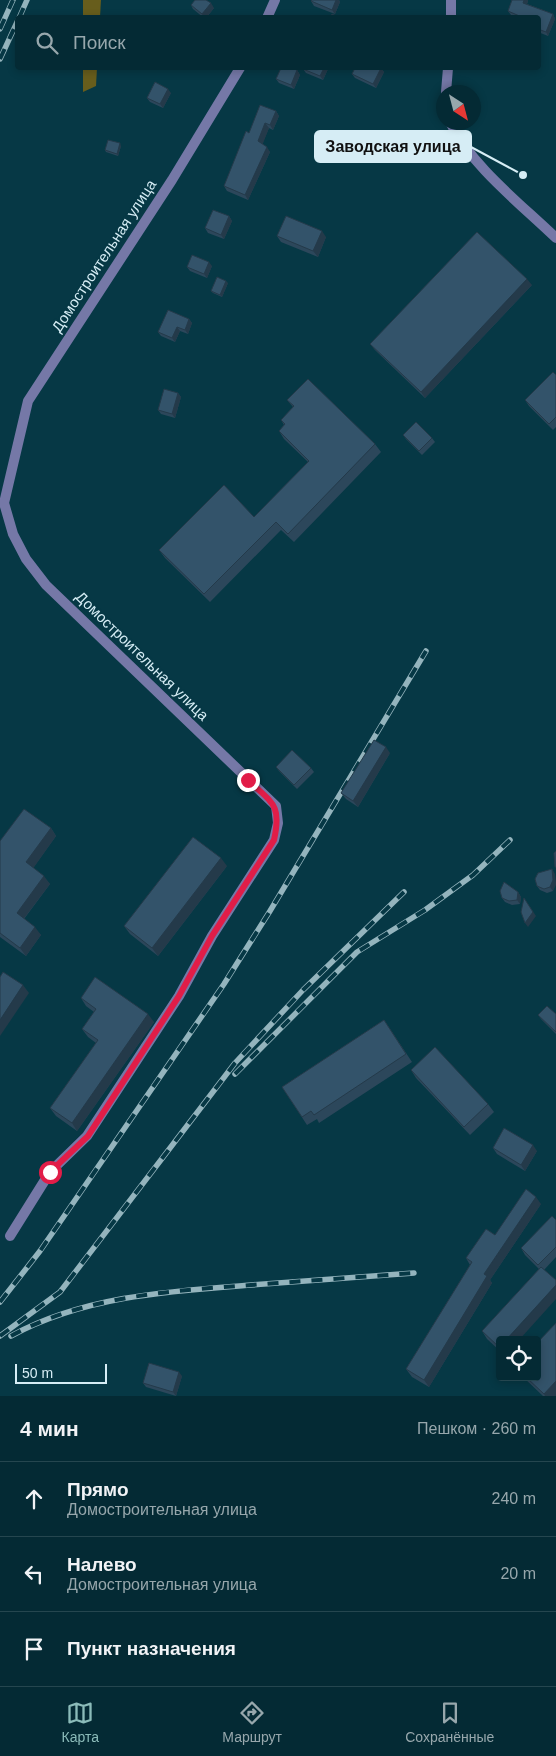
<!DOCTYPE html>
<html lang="ru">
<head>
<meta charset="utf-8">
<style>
	body { margin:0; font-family:Arial,sans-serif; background:#0d323c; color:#f1f3f6 }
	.controls { position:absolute; right:15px; bottom:15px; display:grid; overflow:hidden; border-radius:5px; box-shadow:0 2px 8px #0003 }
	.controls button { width:45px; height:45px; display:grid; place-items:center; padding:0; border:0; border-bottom:1px solid #25464f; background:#042a34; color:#f1f3f6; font:25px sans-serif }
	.compass { position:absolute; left:436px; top:85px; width:45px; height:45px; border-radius:50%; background:#042a34; box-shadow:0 2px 8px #0003; rotate:144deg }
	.scale { position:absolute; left:15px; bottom:12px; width:92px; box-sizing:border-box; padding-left:5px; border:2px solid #d6edf5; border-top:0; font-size:14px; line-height:18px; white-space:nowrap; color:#d6edf5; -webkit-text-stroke:4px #063845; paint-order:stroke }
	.stop { position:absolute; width:15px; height:15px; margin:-11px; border:4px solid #e11d48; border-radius:50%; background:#fff }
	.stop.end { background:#e11d48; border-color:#fff; box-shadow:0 1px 5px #0008 }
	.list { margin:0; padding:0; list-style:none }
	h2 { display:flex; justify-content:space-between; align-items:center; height:65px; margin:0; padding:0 20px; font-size:21px }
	h2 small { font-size:16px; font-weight:400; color:#97a7ac }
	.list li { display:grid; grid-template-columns:32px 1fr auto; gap:15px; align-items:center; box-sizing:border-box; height:75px; padding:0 20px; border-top:1px solid #25464f }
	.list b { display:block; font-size:19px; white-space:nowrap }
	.list p { margin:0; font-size:16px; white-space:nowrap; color:#97a7ac }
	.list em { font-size:16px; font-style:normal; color:#97a7ac }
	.icon { flex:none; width:28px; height:28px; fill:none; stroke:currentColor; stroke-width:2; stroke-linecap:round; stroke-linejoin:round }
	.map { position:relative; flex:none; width:556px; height:1396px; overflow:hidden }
	.search { position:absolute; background:#042a34; box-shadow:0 2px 8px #0003; left:15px; right:15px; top:15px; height:55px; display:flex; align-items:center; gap:12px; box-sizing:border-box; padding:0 18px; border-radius:5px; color:#97a7ac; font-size:19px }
	.sheet { height:290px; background:#042a34 }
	nav { display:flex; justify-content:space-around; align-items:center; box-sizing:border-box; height:70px; border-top:1px solid #25464f; background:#042a34; font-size:14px; color:#97a7ac }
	nav a { display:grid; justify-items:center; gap:2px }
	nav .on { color:#8bbbb9 }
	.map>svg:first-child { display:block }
	.green { fill:#675d1c }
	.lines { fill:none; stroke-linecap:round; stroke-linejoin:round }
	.street { stroke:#7578a7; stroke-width:10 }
	.rail-casing { stroke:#94b4bd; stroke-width:5.5 }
	.rail { stroke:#063845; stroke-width:4; stroke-dasharray:11; stroke-linecap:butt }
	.wall { fill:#2c475b }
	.shaded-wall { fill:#243a4a }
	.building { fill:#33536a; stroke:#243a4a }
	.route { stroke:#e11d48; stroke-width:6 }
	.labels { text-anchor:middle; stroke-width:4; stroke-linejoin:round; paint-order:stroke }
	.street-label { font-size:15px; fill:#d6edf5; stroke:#063845 }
	.leader { fill:none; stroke:#d6edf5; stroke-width:2 }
	.callout-dot { fill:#d6edf5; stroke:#063845; stroke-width:2 }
	.callout { fill:#d6edf5; stroke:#d6edf5; stroke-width:2 }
	.callout-label { font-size:16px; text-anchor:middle; font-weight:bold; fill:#111 }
</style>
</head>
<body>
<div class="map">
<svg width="556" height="1396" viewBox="0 0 556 1396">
	<rect width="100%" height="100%" fill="#063845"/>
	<g class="green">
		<path d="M83,0H101L100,17H83Z"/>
		<path d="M83,68H97L96,86L83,92Z"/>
	</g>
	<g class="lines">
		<g class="street">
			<path d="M267,18L275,0"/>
			<path d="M451,18V0"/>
			<path d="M446,92L448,68"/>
			<path d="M450,122C472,167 521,204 556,238"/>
			<path d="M10,1236L50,1172L87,1136L179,996L212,936L274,840L278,823L276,806L46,585L26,559L13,534L4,503L28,401L172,180L240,68"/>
		</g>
		<g class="rail-casing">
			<g id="rail">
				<path d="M19,18L27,0"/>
				<path d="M0,29L13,0"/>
				<path d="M0,59L18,20"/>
				<path d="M235,1074L357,952L425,910L473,875L510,840"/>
				<path d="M0,1302L40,1251L224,984L270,911L426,651"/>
				<path d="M0,1336L60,1292L235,1063L303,990L404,892"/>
				<path d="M11,1336C84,1296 170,1291 251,1285C305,1281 360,1277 414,1273"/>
			</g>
		</g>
		<use href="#rail" class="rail"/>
	</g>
	<g class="wall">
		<path d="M312,0H339L340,2L335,14L314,6L311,1Z"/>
		<path d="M512,0H528V1L527,4L553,14L555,19L548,36L538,32V18H517L511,15L508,11Z"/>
		<path d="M191,5L214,8L206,18H204L193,9Z"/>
		<path d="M304,68H327L328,69L323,80L306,73L303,69Z"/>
		<path d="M381,68L384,72L376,88L355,78L352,74Z"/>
		<path d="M297,70L300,75L294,89L279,83L276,79Z"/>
		<path d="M171,93L163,108L150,102L147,98Z"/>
		<path d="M276,111L279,116L273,130L269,128L262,144L270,152L248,200L227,191L224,186L249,133Z"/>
		<path d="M121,146L118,156L106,152L105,150Z"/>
		<path d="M229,216L232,221L224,239L208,233L205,228Z"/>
		<path d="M277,236L326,237L318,257L281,242Z"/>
		<path d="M212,266L207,278L190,271L187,267Z"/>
		<path d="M228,283L222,297L213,293L211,291Z"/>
		<path d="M532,285L425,398L375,350L370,344Z"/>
		<path d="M189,319L192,323L188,334L180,331L175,342L161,336L158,332Z"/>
		<path d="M556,375V427L553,430L529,406L525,400Z"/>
		<path d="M178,393L181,397L175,418L161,414L158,410Z"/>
		<path d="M287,400L375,444L381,452L294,542L281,530L210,602L165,558L159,550L254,517L308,462L284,439L279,431L284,425L281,420L293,407Z"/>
		<path d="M403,435L432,438L435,442L422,455L406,439Z"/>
		<path d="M390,753L358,807L346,799L341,793Z"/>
		<path d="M276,767L311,768L314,772L297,789L279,771Z"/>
		<path d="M51,828L56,836L33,868L50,884L24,919L41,935L26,956L0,937V841Z"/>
		<path d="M227,866L158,956L130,934L124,926Z"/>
		<path d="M555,874L553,891L547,893L540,890L537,886Z"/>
		<path d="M518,892L521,897L520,904L512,905L505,902L502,898Z"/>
		<path d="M81,998L154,1022L77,1131L56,1116L50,1108L96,1043L88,1037L82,1029L94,1012L86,1006Z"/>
		<path d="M556,1014V1034L541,1019L538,1015Z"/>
		<path d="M384,1020L412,1062L319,1123L317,1119L307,1125L282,1087Z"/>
		<path d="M411,1070L488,1104L494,1112L470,1135L416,1078Z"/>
		<path d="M493,1148L537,1151L525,1171L497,1154Z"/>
		<path d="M541,1204L490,1280L492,1283L429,1387L412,1377L406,1369L470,1265L466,1258L495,1235Z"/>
		<path d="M556,1220V1257L544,1270L500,1340V1351L487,1339L482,1331L539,1269L525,1255L521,1248Z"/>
		<path d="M556,1323V1395L555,1396H543L523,1377H537Z"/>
		<path d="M182,1376L176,1396L146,1387L143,1383Z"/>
	</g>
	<g class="shaded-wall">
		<path d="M336,0H339L340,2L335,14L332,10Z"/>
		<path d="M524,0H528V1L526,7L523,3Z"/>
		<path d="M211,3L214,8L206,18H204L202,14Z"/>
		<path d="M553,14L555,19L548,36L546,32Z"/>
		<path d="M324,68H327L328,69L323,80L320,76Z"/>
		<path d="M381,68L384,72L376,88L373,84Z"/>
		<path d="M297,70L300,75L294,89L291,85Z"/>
		<path d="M168,89L171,93L163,108L160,104Z"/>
		<path d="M276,111L279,116L273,130L270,125Z"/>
		<path d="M265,123L269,128L262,146L258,141Z"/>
		<path d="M120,143L121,146L118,156L117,154Z"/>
		<path d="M267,147L270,152L248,200L245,195Z"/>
		<path d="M229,216L232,221L224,239L221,235Z"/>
		<path d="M322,231L326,237L318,257L313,251Z"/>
		<path d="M209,262L212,266L207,278L204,274Z"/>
		<path d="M527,279L532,285L425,398L421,392Z"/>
		<path d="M226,281L228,283L222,297L220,295Z"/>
		<path d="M189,319L192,323L188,334L185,330Z"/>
		<path d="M177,327L180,331L175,342L172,338Z"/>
		<path d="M178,393L181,397L175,418L172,414Z"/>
		<path d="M386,747L390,753L358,807L353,801Z"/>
		<path d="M51,828L56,836L32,870L26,862Z"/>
		<path d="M221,858L227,866L158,956L152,948Z"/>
		<path d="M552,869L555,874L556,882V885L553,891L550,887Z"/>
		<path d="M44,876L50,884L22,921L17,913Z"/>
		<path d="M518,892L521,897L520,904L517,900Z"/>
		<path d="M524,898L536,916L528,927L525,923Z"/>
		<path d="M35,927L41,935L26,956L20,948Z"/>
		<path d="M23,985L29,993L0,1036V1020Z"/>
		<path d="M148,1014L154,1022L77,1131L72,1123Z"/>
		<path d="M533,1145L537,1151L525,1171L521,1165Z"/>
		<path d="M536,1197L541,1204L490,1280L492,1283L429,1387L424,1380L484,1274Z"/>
		<path d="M556,1285V1299L519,1340H506Z"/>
		<path d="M179,1372L182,1376L176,1396L173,1392Z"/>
		<path d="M556,1381V1395L555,1396H545L544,1394Z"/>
	</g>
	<g class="building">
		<path d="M195,0H206L211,3L202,14L191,5Z"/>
		<path d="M312,0H336L332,10L311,1Z"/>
		<path d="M512,0H524L523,3L553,14L546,32L538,29V18H524L508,11Z"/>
		<path d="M332,14L341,18H330Z"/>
		<path d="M281,68H290L297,70L291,85L276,79Z"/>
		<path d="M304,68H324L320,76L303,69Z"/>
		<path d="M355,68H381L373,84L352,74Z"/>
		<path d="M155,82L168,89L160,104L147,98Z"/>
		<path d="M260,105L276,111L270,125L265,123L258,141L267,147L245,195L224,186L246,131L249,133Z"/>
		<path d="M108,140L120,143L117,154L105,150Z"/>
		<path d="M213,210L229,216L221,235L205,228Z"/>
		<path d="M286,216L322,231L313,251L277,236Z"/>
		<path d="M477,232L527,279L421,392L370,344Z"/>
		<path d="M192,255L209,262L204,274L187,267Z"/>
		<path d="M217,277L226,281L220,295L211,291Z"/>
		<path d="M168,310L189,319L185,330L177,327L172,338L158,332Z"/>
		<path d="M553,372L556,375V417L549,424L525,400Z"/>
		<path d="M308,379L375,444L288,534L276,522L204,594L159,550L224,485L254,517L309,461L279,431L285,424L281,420L294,406L287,400Z"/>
		<path d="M164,389L178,393L172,414L158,410Z"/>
		<path d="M416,422L432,438L419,451L403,435Z"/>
		<path d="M374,740L386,747L353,801L341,793Z"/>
		<path d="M292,750L311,768L294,785L276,767Z"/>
		<path d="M24,809L51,828L26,862L44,876L17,913L35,927L20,948L0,933V841Z"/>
		<path d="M193,837L221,858L152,948L124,926Z"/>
		<path d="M556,851V867H555L554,853Z"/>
		<path d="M552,869L553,880L550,887L544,889L537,886L535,879L538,873Z"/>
		<path d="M504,882L518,892L517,900L509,901L502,898L500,891Z"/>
		<path d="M524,898L533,912L525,923L521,912Z"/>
		<path d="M3,972L23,985L0,1020V977Z"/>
		<path d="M95,977L148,1014L72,1123L50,1108L98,1040L82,1029L96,1009L81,998Z"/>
		<path d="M547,1006L556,1014V1032L538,1015Z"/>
		<path d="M384,1020L406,1054L314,1115L311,1111L302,1117L282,1087Z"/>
		<path d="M435,1047L488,1104L464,1127L411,1070Z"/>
		<path d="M504,1128L533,1145L521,1165L493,1148Z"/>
		<path d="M526,1189L536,1197L484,1274L487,1276L424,1380L406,1369L472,1262L466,1258L486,1229L495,1235Z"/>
		<path d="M552,1216L556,1220V1247L538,1265L521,1248Z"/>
		<path d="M541,1267L556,1280V1285L506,1340H500V1346L499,1347L482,1331Z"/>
		<path d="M556,1323V1381L544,1394L526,1377H537V1343Z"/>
		<path d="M149,1363L179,1372L173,1392L143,1383Z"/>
	</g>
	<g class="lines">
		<path class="route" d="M50,1172L88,1136L179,996L212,936L274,840C282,804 272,803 248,780"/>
	</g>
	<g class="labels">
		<g class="street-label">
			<text transform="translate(104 256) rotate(-57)" y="5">Домостроительная улица</text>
			<text transform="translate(142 656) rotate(44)" y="5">Домостроительная улица</text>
		</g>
	</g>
	<path class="leader" d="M523 175L471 147"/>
	<circle class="callout-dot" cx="523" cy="175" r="5"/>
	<rect class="callout" x="315" y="131" width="156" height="31" rx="5"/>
	<g class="callout-label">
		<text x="393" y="152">Заводская улица</text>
	</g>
</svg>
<div class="controls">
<button><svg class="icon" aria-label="locate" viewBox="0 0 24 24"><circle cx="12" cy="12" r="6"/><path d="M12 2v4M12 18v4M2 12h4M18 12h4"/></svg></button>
</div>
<svg class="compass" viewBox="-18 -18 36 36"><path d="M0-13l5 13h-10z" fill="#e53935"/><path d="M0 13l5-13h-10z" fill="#97a7ac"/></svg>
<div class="scale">50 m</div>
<div class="stop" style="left:50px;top:1172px"></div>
<div class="stop end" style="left:248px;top:780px"></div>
<div class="search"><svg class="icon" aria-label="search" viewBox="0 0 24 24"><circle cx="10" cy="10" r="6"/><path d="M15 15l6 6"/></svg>Поиск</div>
</div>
<section class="sheet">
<h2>4 мин<small>Пешком · 260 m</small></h2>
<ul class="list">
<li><svg class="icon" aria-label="ahead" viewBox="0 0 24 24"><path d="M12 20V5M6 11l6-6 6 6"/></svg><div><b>Прямо</b><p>Домостроительная улица</p></div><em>240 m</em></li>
<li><svg class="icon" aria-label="left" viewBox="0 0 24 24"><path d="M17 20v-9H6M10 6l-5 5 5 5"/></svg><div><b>Налево</b><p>Домостроительная улица</p></div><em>20 m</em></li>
<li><svg class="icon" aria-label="arrive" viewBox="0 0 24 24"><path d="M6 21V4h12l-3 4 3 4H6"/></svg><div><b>Пункт назначения</b></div></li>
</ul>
</section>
<nav>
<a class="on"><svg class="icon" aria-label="map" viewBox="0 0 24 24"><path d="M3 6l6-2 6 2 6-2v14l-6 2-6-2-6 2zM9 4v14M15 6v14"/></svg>Карта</a>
<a><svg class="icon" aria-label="directions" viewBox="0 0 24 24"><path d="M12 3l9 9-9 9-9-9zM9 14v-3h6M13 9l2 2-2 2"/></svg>Маршрут</a>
<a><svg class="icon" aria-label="saved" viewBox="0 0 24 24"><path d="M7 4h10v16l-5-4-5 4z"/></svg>Сохранённые</a>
</nav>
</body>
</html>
